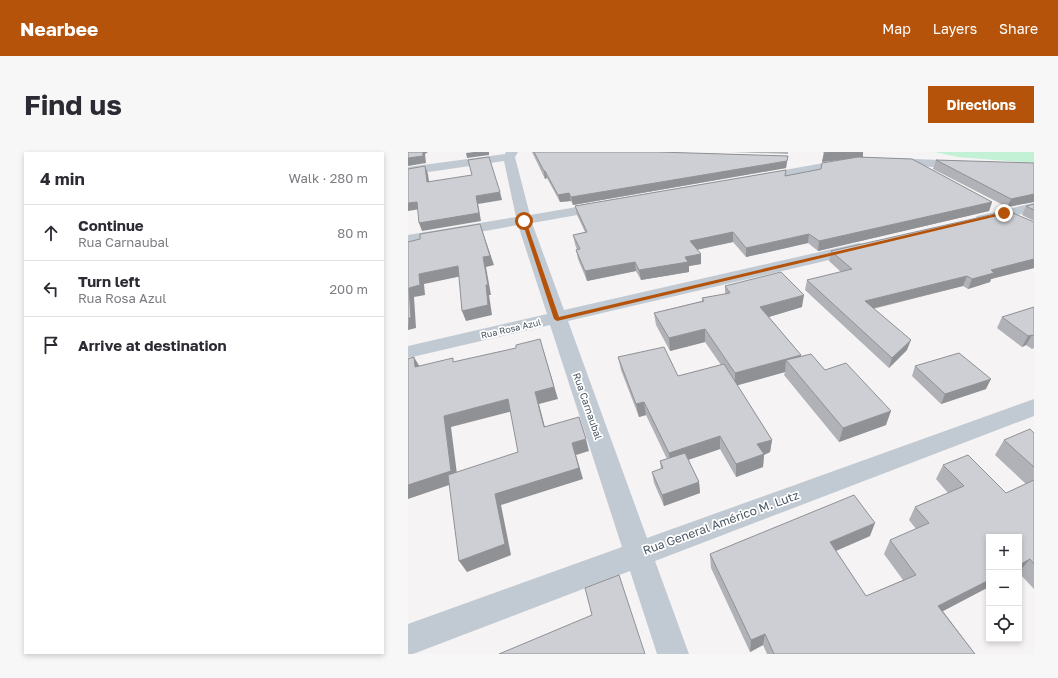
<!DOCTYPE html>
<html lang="en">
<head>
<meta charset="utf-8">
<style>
	body { margin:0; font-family:"Golos Text",sans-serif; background:#f7f7f7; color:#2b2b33 }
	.controls { position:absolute; right:12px; bottom:12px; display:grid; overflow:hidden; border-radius:0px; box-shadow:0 2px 6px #0003 }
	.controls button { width:36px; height:36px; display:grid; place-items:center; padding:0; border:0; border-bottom:1px solid #e1e1e2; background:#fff; color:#2b2b33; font:20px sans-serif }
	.stop { position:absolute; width:12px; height:12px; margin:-9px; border:3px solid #b45309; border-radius:50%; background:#fff }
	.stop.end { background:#b45309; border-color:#fff; box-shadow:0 1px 4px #0008 }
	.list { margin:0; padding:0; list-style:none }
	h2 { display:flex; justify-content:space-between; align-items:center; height:52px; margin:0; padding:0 16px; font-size:17px }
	h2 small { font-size:13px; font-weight:400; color:#7c7c81 }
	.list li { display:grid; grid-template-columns:26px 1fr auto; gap:12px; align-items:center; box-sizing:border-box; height:56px; padding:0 16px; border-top:1px solid #e1e1e2 }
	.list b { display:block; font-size:15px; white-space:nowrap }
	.list p { margin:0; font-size:13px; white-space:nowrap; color:#7c7c81 }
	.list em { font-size:13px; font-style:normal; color:#7c7c81 }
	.icon { flex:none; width:22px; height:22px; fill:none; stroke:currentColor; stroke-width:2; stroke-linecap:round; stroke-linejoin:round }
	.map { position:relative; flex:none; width:626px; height:502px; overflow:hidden; border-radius:0px }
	header { display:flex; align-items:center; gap:24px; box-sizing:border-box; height:56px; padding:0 20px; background:#b45309; color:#fff }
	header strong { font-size:19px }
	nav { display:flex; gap:22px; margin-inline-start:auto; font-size:14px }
	.intro { display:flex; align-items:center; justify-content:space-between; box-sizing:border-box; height:96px; padding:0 24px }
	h1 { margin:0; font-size:28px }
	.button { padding:10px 18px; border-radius:0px; background:#b45309; color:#fff; font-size:14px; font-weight:700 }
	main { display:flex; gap:24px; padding:0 24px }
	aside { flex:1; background:#fff; border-radius:0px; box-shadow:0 2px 6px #0003 }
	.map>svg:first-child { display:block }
	.green { fill:#c3f1d5 }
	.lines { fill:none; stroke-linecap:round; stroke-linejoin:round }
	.minor { fill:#c1cad2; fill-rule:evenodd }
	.wall { fill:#b0b2b7 }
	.shaded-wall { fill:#909195 }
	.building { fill:#cdcfd5; stroke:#909195 }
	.route { fill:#b45309 }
	.labels { text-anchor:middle; stroke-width:3.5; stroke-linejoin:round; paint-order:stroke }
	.far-street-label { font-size:9px; fill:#4a5661; stroke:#fff }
	.street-label { font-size:10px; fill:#4a5661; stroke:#fff }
	.near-street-label { font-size:12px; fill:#4a5661; stroke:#fff }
</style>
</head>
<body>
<header>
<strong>Nearbee</strong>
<nav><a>Map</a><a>Layers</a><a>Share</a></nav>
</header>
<div class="intro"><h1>Find us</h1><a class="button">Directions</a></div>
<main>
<aside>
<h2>4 min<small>Walk · 280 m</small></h2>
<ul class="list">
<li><svg class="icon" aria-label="ahead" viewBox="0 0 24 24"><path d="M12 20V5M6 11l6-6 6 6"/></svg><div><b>Continue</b><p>Rua Carnaubal</p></div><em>80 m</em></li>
<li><svg class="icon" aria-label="left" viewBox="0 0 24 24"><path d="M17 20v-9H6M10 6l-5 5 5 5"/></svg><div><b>Turn left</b><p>Rua Rosa Azul</p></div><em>200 m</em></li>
<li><svg class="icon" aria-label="arrive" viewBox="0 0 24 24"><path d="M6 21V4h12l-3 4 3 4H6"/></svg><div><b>Arrive at destination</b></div></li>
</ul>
</aside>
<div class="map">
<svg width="626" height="502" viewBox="0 0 626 502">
	<rect width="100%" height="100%" fill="#f5f3f3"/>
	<path class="green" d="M526,0H626V11L550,5Z"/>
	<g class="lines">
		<g class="minor">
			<path d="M98,0H110L107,5L122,63L198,50L203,51L205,54L203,57L198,58L124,71L156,158L451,91L456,93L459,96L456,99L451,101L160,169L239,386L626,247V264L247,409L281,502H249L222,419L5,502H0V472L214,395L142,173L0,206V194L139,162L110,73L0,93V83L108,65L96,9L0,23V15L97,2Z"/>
			<path d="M444,6L450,9L448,11L348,31L342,27L348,23Z"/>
			<path d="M482,6L556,9L562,13L556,17L478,12L476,10L478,8Z"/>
			<path d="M626,51V59L574,71L569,70L567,67L569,64Z"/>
		</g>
	</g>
	<g class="wall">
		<path d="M124,0H250L380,4L378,16L165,53L163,49L152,50L139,26L137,27Z"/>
		<path d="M323,0H380V2Z"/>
		<path d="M416,0H455V5H450L504,7L584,50L581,59L410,99L400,91L338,105L325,90L289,98L293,102V112L281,114V120L233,128L228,119L179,129L170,107L168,98H169L167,92L165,83L177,80L169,63L167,54L378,18L377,24L413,17L414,11L448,6L414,10Z"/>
		<path d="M528,8L626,11V50L599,55L525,17Z"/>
		<path d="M626,52V69L614,63L618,54Z"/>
		<path d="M626,70V116L583,127L582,130L560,137L555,134L465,157L499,198L481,216L397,138L399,128L433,120L421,109L423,99Z"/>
		<path d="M317,134L394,155L361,165L393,203V204L417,218L478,273L431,290L376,223L377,220L329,233L364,288L362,300L356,303L355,315L328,325L312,297L280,308L291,330L292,341L256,354L246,331L244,320L253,317L252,309L259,307L238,263L231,265L213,218L210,205L270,224L313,213L297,190L262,199L248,173L246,161L294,149V146L317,142Z"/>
		<path d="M626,155V196L624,197L618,193L614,195L589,176L594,165Z"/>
		<path d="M507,214L578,237L533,252L504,224Z"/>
		<path d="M626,281V437L611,421V385L535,459L567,502H359L355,493L342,500L303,416L302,402L462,384L428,399L458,444L495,428L476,402L482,388L508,377L501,368L507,355L540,341L528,327L535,313L598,341L618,332L587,303L596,288Z"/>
	</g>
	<g class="shaded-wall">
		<path d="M15,0H20L17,2L18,11L0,14V6Z"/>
		<path d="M66,0H81V3L59,6L58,1Z"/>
		<path d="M427,0H455V5L414,10L416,1Z"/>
		<path d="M379,9L378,16L165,53L163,45Z"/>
		<path d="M17,14L20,22L22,37L19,30Z"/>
		<path d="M136,19H137L139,26L137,27Z"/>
		<path d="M92,40L94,48L70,52L73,69L14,79L11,71L68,44Z"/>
		<path d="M161,41L163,49L152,50L150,43Z"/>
		<path d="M626,42V50L599,55L603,47Z"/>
		<path d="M9,50L12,57L0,59V51Z"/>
		<path d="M584,50L581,59L410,99L411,89Z"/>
		<path d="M72,72L86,113L78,115L83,143H81L84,163L58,169L54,159L78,133Z"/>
		<path d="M325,80V90L282,99V89Z"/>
		<path d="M401,82L400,91L338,105V96Z"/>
		<path d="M293,102V112L281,114V120L233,128L231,118L277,105Z"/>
		<path d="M626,107V116L583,127L582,130L560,137L564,127L583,118Z"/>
		<path d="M227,110L228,119L179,129L177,119Z"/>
		<path d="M50,114L54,124L16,132L17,143L6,145L8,176L0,178L1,136L11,122Z"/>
		<path d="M559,124L555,134L454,159L457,149Z"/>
		<path d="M396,143L394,155L351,168L352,155Z"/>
		<path d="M297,177V190L262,199L261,186Z"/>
		<path d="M624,183L618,193L614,195L620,184Z"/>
		<path d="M132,187L150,247L131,252L140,287L136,275L127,240Z"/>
		<path d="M503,188L499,198L481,216L484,206Z"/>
		<path d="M393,203L392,215L378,208L377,220L327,234V221Z"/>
		<path d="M6,205L13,217L7,215Z"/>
		<path d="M583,227L578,237L533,252L537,242Z"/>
		<path d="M100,247L105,259L43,275L50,330L0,347V333L36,264Z"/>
		<path d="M236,250L238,263L231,265L228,252Z"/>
		<path d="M483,259L478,273L431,290L435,276Z"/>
		<path d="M312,284V297L262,314L261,301Z"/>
		<path d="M178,287L181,299L168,303L175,327L93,353L103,403L59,420L51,409L87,342L164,291Z"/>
		<path d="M364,288L362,300L356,303L355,315L328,325V312L349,292Z"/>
		<path d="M291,330L292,341L256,354L254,343Z"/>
		<path d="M467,371L462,384L418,403L422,390Z"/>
		<path d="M622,407L611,420V413Z"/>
		<path d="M581,428V435L522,466L530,454Z"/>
		<path d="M357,482L355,493L342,500L343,488Z"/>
	</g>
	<g class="building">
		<path d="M0,0H15V4L0,6Z"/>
		<path d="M126,0H250L380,4L379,9L163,45L161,41L150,43L137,19H136Z"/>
		<path d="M416,0H427L416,1Z"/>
		<path d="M81,5L92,40L68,44L71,61L11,71L9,50L0,51V17L17,14L19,30L64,23L60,8Z"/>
		<path d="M450,5L504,7L584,50L411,89L401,82L338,96L325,80L282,89L293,102L277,105L280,110L231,118L227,110L177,119L168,98L172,97L165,83L179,80L167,54L378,18L377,24L413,17L414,11Z"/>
		<path d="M528,8L626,11V42L603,47Z"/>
		<path d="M626,52V58L618,54Z"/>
		<path d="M600,59L626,70V107L583,118L586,121L564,127L559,124L457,149L503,188L484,206L399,128L444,117L423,99Z"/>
		<path d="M72,72L82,104L75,105L80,133H78L80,153L54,159L50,114L11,122L12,133L1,136L3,166H0V90L12,87V82Z"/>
		<path d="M373,120L396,143L352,155L393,203L327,221L297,177L261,186L246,161L296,149L294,146L322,141L317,134Z"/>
		<path d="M626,155V184L624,183L620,184L594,165Z"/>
		<path d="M132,187L146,235L127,240L136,275L171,265L178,287L164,291L171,316L87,342L97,392L51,409L40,323L110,300L100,247L36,264L43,319L0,333V207L6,205L7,215L45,206V210L108,196V193Z"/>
		<path d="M256,195L270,224L316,212L364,288L349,292L356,302L328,312L312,284L261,301L236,250L228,252L210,205Z"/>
		<path d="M551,201L583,227L537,242L507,214Z"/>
		<path d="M403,202L417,218L438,211L483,259L435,276L378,208Z"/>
		<path d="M622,277L626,281V315L596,288Z"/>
		<path d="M277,301L291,330L254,343L244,320L255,316L252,309Z"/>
		<path d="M560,303L598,341L626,328V412L622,407L611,413V385H581V428L530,454L567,502H366L357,482L343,488L302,402L446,343L467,371L422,390L458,444L508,423L482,388L521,371L507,355L556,334L535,313Z"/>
		<path d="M211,423L237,502H91L184,463L177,436Z"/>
	</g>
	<path class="route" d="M596,60L598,62L149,169L146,167L114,69H118L151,165Z"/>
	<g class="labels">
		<g class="far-street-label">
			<text transform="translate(103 177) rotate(-13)" y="3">Rua Rosa Azul</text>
		</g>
		<g class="street-label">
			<text transform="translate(180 254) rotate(71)" y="4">Rua Carnaubal</text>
		</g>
		<g class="near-street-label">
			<text transform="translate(313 371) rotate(-20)" y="4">Rua General Américo M. Lutz</text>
		</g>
	</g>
</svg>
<div class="controls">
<button>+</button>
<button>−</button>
<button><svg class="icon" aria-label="locate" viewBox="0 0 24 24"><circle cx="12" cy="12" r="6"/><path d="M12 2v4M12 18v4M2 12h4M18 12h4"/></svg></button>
</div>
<div class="stop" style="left:116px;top:69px"></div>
<div class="stop end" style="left:596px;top:61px"></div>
</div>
</main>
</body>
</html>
